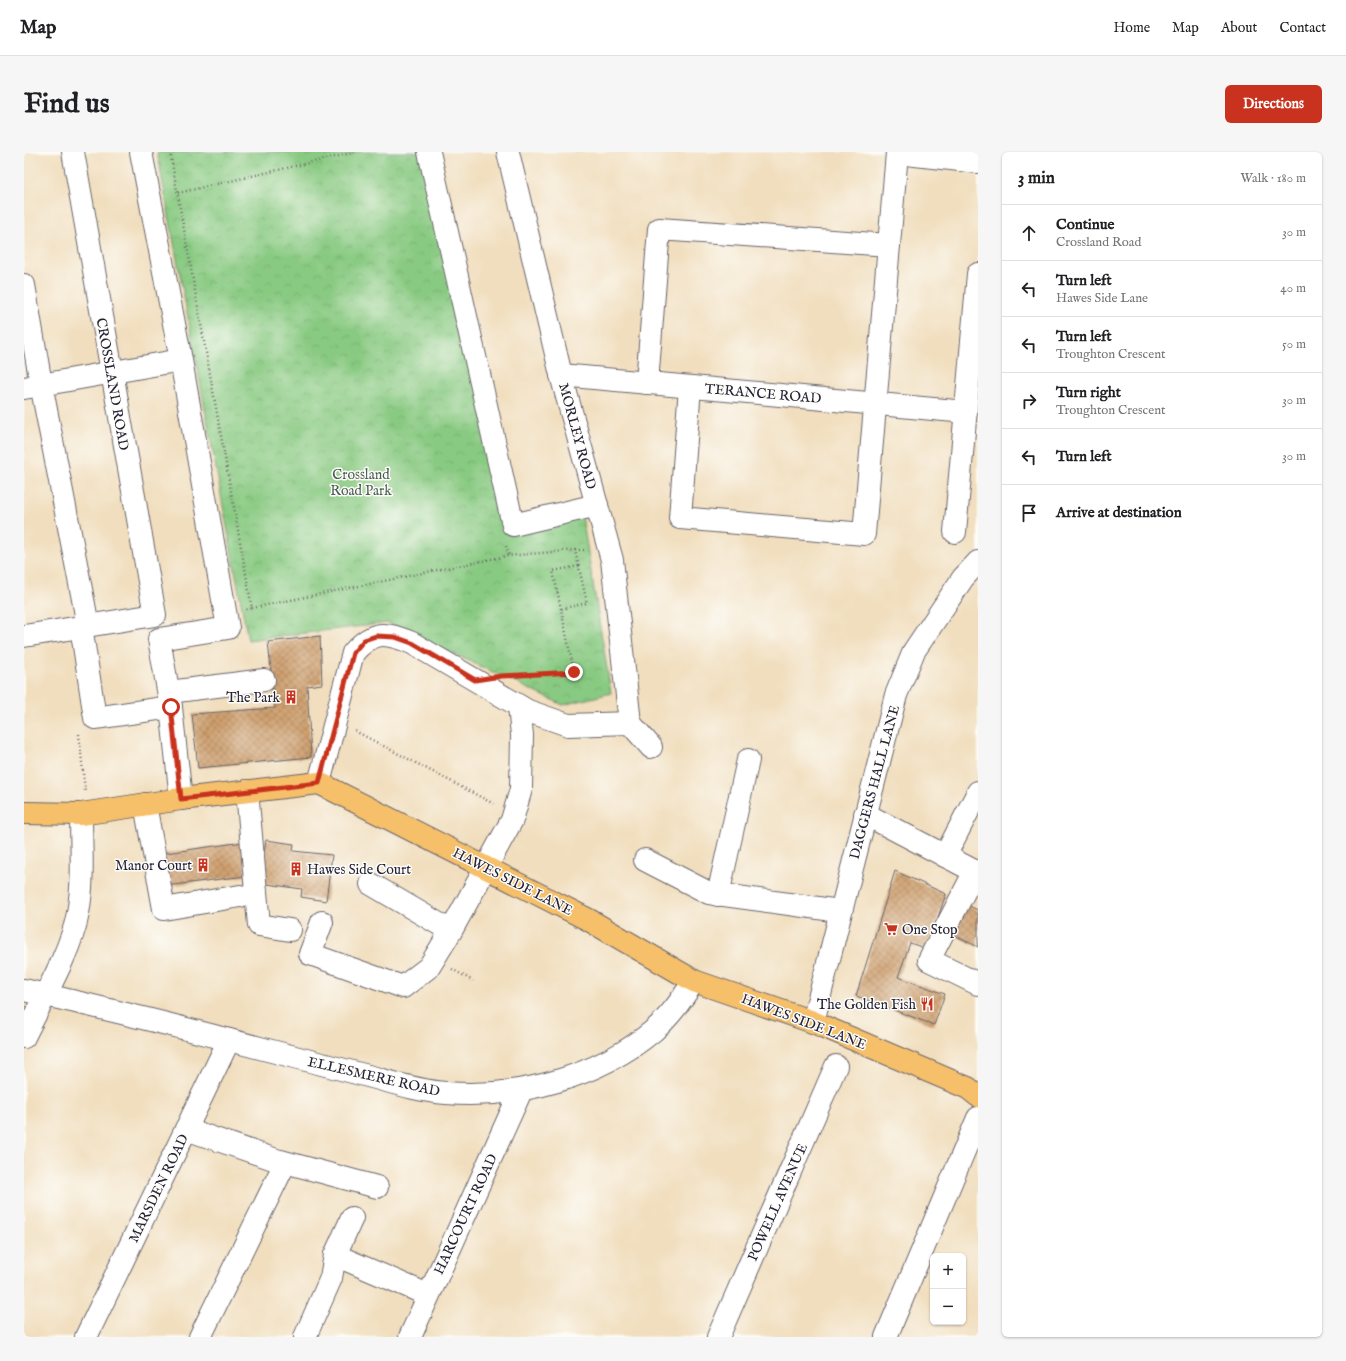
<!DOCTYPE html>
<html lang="en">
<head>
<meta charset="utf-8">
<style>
	body { margin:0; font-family:"IM FELL English",serif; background:#f6f6f6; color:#202124 }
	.controls { position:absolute; right:12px; bottom:12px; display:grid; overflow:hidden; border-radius:6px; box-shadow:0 1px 3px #0004 }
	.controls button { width:36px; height:36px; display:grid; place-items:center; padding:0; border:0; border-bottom:1px solid #e0e0e0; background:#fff; color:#202124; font:20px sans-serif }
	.stop { position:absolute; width:12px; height:12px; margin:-9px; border:3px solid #c8321e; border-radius:50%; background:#fff }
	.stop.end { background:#c8321e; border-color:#fff; box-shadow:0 1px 4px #0008 }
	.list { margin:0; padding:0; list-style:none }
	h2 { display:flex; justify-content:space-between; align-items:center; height:52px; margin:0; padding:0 16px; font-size:17px }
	h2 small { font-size:13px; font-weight:400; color:#757577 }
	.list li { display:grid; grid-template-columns:26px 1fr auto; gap:12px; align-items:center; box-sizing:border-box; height:56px; padding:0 16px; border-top:1px solid #e0e0e0 }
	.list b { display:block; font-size:15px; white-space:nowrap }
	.list p { margin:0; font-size:13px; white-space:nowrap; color:#757577 }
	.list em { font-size:13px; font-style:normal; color:#757577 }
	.icon { flex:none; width:22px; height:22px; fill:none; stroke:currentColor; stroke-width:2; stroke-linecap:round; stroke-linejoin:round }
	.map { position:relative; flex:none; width:954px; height:1185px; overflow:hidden; border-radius:6px }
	header { display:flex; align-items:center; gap:24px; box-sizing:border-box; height:56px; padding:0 20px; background:#fff; border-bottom:1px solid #e0e0e0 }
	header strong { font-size:19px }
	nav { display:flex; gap:22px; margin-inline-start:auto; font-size:14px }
	.intro { display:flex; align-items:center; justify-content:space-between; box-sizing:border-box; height:96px; padding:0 24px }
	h1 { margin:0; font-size:28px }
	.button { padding:10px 18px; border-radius:6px; background:#c8321e; color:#fff; font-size:14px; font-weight:700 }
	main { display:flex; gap:24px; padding:0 24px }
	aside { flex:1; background:#fff; border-radius:6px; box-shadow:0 1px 3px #0004 }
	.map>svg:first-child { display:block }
	.park { fill:url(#park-crowns); stroke:#56765e }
	.building { fill:url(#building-cross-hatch) }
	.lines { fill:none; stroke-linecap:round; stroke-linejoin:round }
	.minor-casing { stroke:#6a6469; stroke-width:24 }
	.major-casing { stroke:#6a6469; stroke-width:24 }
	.path { stroke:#6a6469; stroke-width:2.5; stroke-dasharray:1 3; stroke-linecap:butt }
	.minor { stroke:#fff; stroke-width:22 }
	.major { stroke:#f6c06b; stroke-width:22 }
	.route { stroke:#c8321e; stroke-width:5 }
	.labels { text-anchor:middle; stroke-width:3; stroke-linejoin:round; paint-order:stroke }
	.street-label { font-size:14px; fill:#22223b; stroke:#fdfcf7 }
	.park-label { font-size:14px; fill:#465d54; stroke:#fdfcf7 }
	.poi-label { font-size:14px; fill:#22223b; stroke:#fdfcf7; text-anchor:end }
</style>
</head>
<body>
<header>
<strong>Map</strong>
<nav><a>Home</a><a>Map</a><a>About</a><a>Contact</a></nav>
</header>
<div class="intro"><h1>Find us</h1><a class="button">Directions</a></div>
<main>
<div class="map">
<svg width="954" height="1185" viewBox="0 0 954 1185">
	<defs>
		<pattern id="park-crowns" width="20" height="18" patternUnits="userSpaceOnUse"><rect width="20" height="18" fill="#89ca82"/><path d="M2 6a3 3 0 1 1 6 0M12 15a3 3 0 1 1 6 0" fill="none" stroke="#76ad71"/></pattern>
		<pattern id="building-cross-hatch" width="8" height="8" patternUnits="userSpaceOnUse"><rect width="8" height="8" fill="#cfa06f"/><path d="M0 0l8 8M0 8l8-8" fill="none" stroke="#a8825c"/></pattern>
	</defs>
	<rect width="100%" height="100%" fill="#fdfcf7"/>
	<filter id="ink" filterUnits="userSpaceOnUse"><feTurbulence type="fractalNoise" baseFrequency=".025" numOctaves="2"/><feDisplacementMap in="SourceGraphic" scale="8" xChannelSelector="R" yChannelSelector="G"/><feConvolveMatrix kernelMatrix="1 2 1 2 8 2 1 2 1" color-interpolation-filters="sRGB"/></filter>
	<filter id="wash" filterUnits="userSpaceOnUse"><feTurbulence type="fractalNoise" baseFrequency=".012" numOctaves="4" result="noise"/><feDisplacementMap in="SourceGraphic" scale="16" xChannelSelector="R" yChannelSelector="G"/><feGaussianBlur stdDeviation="0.9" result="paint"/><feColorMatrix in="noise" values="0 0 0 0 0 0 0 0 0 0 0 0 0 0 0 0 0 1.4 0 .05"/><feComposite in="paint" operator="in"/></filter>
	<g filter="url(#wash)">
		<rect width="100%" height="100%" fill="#f1debe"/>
		<path class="park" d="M133,0H405L491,379L558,364L587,541L539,553L364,471L224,488Z"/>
		<g id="blocks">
			<g class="building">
				<path d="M296,484L298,532L283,534L287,605L174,616L168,562L251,556L244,490Z"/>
				<path d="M242,688L270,692L269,699L308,703L302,749L277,745L278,737L236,731Z"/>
				<path d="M219,690L222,724L141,734L135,702Z"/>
				<path d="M871,719L922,742L903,797L886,791L874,825L921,842L910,873L832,844Z"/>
				<path d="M937,750L954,758V795L922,779Z"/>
			</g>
		</g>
	</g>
	<g filter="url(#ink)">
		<use href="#blocks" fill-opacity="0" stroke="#6a6469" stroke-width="1"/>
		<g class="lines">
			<g class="minor-casing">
				<g id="minor">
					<path d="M117,0L157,208L204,476L135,487L147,555L157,647"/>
					<path d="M405,0L489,373L573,353"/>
					<path d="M484,0L537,223L588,408L606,571"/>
					<path d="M865,93L873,1L954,10"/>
					<path d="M0,133L17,232L64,473"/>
					<path d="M537,223L942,260"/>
					<path d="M623,231L635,77L865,93L840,382L656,366L666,235"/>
					<path d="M0,236L157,208"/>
					<path d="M931,380L954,122"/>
					<path d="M57,474L71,566L147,555"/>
					<path d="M0,484L131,463L49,0"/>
					<path d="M145,540L240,528"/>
					<path d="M295,631L329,501C349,478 361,480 388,491L504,559L544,573L606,571L627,595"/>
					<path d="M223,639L235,773L266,778"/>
					<path d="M121,652L140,757L216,744"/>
					<path d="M841,662L954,721"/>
					<path d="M921,704L954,640"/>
					<path d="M621,708L685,741L816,759"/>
					<path d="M951,719L905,808L954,832"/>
					<path d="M347,732L427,779L488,668L497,637L498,583L495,554"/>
					<path d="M694,743L724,608"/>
					<path d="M298,770L286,802L379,835L405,815L427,779"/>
					<path d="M0,838C79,856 157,875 236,896C272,905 308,915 344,924C370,931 396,939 422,941C493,947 574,925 629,879C646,865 658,847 670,829"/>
					<path d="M789,870L872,543L890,499L939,426L954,410"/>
					<path d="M0,885C18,848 47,800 54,761C60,728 57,695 57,662"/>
					<path d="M162,977L261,1011L176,1185"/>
					<path d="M257,1009L353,1035"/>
					<path d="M311,1103L404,1143"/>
					<path d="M62,1185L205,888"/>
					<path d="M281,1185L307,1126L311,1103L328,1066"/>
					<path d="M386,1185L497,939"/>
					<path d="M694,1185L812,914"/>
					<path d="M862,1185L954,966"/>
				</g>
			</g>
			<g class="major-casing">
				<path id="major" d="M0,661L57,662L157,647L295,631L565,768L670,829L789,870L944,936L954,944"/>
			</g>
			<g class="path">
				<path d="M146,0L228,456L222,458"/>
				<path d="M154,41L332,0"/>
				<path d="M482,394L485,404"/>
				<path d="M551,398H562"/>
				<path d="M228,456L482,404L551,398L563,451L537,457L550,520L489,523"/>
				<path d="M537,457L529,419L555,414"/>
				<path d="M331,579L470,652"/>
				<path d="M55,582L61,639"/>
				<path d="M428,817L449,829"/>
			</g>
			<use href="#minor" class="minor"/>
			<use href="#major" class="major"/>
		</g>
	</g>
	<g class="lines" filter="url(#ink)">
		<path class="route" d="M147,555L157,647L295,631L329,501L340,488L352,484L371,485L388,491L451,528L477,524L550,520"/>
	</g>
	<defs>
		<g id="building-bare" transform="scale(1.08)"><path d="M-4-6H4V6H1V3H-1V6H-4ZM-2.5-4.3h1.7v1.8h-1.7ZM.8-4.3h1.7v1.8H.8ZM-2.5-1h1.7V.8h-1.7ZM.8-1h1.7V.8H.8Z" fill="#c8321e" stroke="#fdfcf7" stroke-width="2.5" paint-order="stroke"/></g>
		<g id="supermarket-bare" transform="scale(1.08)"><path d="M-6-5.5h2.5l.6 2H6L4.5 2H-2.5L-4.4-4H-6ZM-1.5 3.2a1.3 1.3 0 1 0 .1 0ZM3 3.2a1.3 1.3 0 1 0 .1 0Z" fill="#c8321e" stroke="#fdfcf7" stroke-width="2.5" paint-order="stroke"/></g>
		<g id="restaurant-bare" transform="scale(1.08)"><path d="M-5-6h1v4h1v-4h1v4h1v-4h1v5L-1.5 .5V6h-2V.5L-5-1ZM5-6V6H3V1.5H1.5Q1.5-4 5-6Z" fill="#c8321e" stroke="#fdfcf7" stroke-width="2.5" paint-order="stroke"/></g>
	</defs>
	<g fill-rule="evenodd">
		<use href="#building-bare" x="267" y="545"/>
		<use href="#building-bare" x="179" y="713"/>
		<use href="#building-bare" x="272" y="717"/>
		<use href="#supermarket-bare" x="867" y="777"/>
		<use href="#restaurant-bare" x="903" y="852"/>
	</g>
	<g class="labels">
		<g class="street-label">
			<text transform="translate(89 232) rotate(80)" y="5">CROSSLAND ROAD</text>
			<text transform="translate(739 241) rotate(5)" y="5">TERANCE ROAD</text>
			<text transform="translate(554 284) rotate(75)" y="5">MORLEY ROAD</text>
			<text transform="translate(850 630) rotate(-75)" y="5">DAGGERS HALL LANE</text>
			<text transform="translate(489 729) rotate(27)" y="5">HAWES SIDE LANE</text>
			<text transform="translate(780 869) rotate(21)" y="5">HAWES SIDE LANE</text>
			<text transform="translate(350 924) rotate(13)" y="5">ELLESMERE ROAD</text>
			<text transform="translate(134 1036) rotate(-64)" y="5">MARSDEN ROAD</text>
			<text transform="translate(753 1050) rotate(-66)" y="5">POWELL AVENUE</text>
			<text transform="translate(441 1062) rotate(-65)" y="5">HARCOURT ROAD</text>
		</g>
		<g class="park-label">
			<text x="337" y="327">Crossland<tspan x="337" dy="16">Road Park</tspan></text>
		</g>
		<g class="poi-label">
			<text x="256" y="550">The Park</text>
			<text x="168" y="718">Manor Court</text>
			<text x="283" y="722" text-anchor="start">Hawes Side Court</text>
			<text x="878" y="782" text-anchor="start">One Stop</text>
			<text x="892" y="857">The Golden Fish</text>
		</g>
	</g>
</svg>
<div class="controls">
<button>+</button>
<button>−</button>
</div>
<div class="stop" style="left:147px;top:555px"></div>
<div class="stop end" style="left:550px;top:520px"></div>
</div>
<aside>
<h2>3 min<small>Walk · 180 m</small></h2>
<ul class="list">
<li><svg class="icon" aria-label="ahead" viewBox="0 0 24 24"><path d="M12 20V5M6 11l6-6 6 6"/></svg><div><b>Continue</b><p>Crossland Road</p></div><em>30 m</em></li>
<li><svg class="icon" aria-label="left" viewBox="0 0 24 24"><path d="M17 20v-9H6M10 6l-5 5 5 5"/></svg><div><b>Turn left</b><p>Hawes Side Lane</p></div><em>40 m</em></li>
<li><svg class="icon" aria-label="left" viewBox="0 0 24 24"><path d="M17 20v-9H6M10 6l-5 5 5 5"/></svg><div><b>Turn left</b><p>Troughton Crescent</p></div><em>50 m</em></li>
<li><svg class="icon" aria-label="right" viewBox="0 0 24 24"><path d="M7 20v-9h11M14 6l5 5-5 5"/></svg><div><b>Turn right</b><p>Troughton Crescent</p></div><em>30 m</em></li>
<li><svg class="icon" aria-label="left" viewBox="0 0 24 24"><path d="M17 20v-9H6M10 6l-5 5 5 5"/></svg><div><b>Turn left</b></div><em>30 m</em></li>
<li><svg class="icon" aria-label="arrive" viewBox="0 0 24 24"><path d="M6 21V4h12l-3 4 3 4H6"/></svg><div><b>Arrive at destination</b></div></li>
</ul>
</aside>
</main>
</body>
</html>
